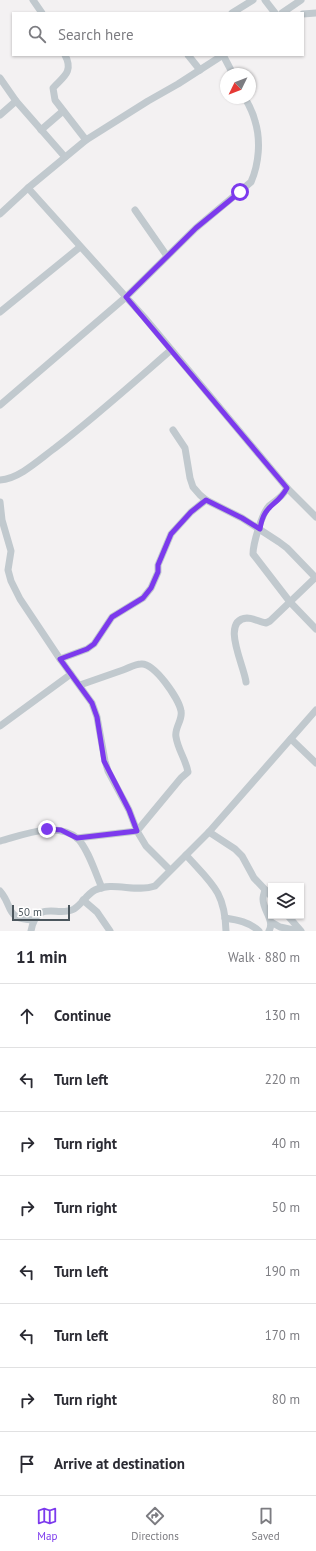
<!DOCTYPE html>
<html lang="en">
<head>
<meta charset="utf-8">
<style>
	body { margin:0; font-family:"PT Sans",sans-serif; background:#f2f2f3; color:#2b2b33 }
	.controls { position:absolute; right:12px; bottom:12px; display:grid; overflow:hidden; border-radius:0px; box-shadow:0 1px 3px #0004 }
	.controls button { width:36px; height:36px; display:grid; place-items:center; padding:0; border:0; border-bottom:1px solid #e1e1e2; background:#fff; color:#2b2b33; font:20px sans-serif }
	.compass { position:absolute; left:220px; top:68px; width:36px; height:36px; border-radius:50%; background:#fff; box-shadow:0 1px 3px #0004; rotate:227deg }
	.scale { position:absolute; left:12px; bottom:10px; width:58px; box-sizing:border-box; padding-left:4px; border:2px solid #4b565d; border-top:0; font-size:11px; line-height:14px; white-space:nowrap; color:#4b565d; -webkit-text-stroke:3px #fff; paint-order:stroke }
	.stop { position:absolute; width:12px; height:12px; margin:-9px; border:3px solid #7c3aed; border-radius:50%; background:#fff }
	.stop.end { background:#7c3aed; border-color:#fff; box-shadow:0 1px 4px #0008 }
	.list { margin:0; padding:0; list-style:none }
	h2 { display:flex; justify-content:space-between; align-items:center; height:52px; margin:0; padding:0 16px; font-size:17px }
	h2 small { font-size:13px; font-weight:400; color:#7c7c81 }
	.list li { display:grid; grid-template-columns:26px 1fr auto; gap:12px; align-items:center; box-sizing:border-box; height:64px; padding:0 16px; border-top:1px solid #e1e1e2 }
	.list b { display:block; font-size:15px; white-space:nowrap }
	.list em { font-size:13px; font-style:normal; color:#7c7c81 }
	.icon { flex:none; width:22px; height:22px; fill:none; stroke:currentColor; stroke-width:2; stroke-linecap:round; stroke-linejoin:round }
	.map { position:relative; flex:none; width:316px; height:931px; overflow:hidden }
	.search { position:absolute; background:#fff; box-shadow:0 1px 3px #0004; left:12px; right:12px; top:12px; height:44px; display:flex; align-items:center; gap:10px; box-sizing:border-box; padding:0 14px; border-radius:0px; color:#7c7c81; font-size:15px }
	.sheet { height:564px; background:#fff }
	nav { display:flex; justify-content:space-around; align-items:center; box-sizing:border-box; height:56px; border-top:1px solid #e1e1e2; background:#fff; font-size:11px; color:#7c7c81 }
	nav a { display:grid; justify-items:center; gap:2px }
	nav .on { color:#7c3aed }
	.map>svg:first-child { display:block }
	.lines { fill:none; stroke-linecap:round; stroke-linejoin:round }
	.minor { stroke:#c1c9ce; stroke-width:7 }
	.route { stroke:#7c3aed; stroke-width:5 }
</style>
</head>
<body>
<div class="map">
<svg width="316" height="931" viewBox="0 0 316 931">
	<rect width="100%" height="100%" fill="#f3f1f2"/>
	<g class="lines">
		<g class="minor">
			<path d="M33,0L42,13"/>
			<path d="M265,0L275,13"/>
			<path d="M232,13L253,0"/>
			<path d="M282,13L301,0"/>
			<path d="M303,14L316,13"/>
			<path d="M65,55C74,72 63,77 53,88L55,100L86,140"/>
			<path d="M188,55L200,70"/>
			<path d="M223,55L233,74"/>
			<path d="M0,78L16,101L65,157"/>
			<path d="M0,115L16,101"/>
			<path d="M41,130L63,111"/>
			<path d="M28,188L144,317L287,488L316,517"/>
			<path d="M135,210L167,256"/>
			<path d="M0,214L28,188L86,140L148,101L178,84L223,55"/>
			<path d="M0,312L80,247"/>
			<path d="M0,405L126,297L196,228L251,182C259,164 261,140 255,121C253,113 249,105 245,98"/>
			<path d="M173,430L185,448L190,478L193,487L200,495L206,500L242,518L279,542L287,548L316,578"/>
			<path d="M0,480C19,479 40,459 55,448C95,417 133,383 171,350"/>
			<path d="M287,488C282,498 277,499 269,506C262,513 253,544 253,554L290,602L316,629"/>
			<path d="M0,502L2,520L11,551L8,570L11,581L20,599L60,659L92,703L97,717L105,761L108,771L129,810L137,831L146,846L170,870"/>
			<path d="M60,659L87,649L94,644L112,617L143,598L151,588L158,572V565L171,534L191,512L206,500"/>
			<path d="M246,682C244,665 220,620 247,618C254,618 259,622 266,623L270,621L316,577"/>
			<path d="M0,726L71,674"/>
			<path d="M291,739L316,763"/>
			<path d="M209,832L235,849L242,856L254,878L271,896"/>
			<path d="M77,838L137,831L181,778L188,772C186,760 178,750 176,737C174,728 183,720 181,711C179,699 154,662 141,664C135,664 129,668 123,670C109,675 94,680 80,685"/>
			<path d="M0,841C23,835 57,821 77,838C88,848 96,875 102,888"/>
			<path d="M186,855C211,883 225,891 226,931"/>
			<path d="M265,890C264,893 263,896 263,899C263,911 275,920 269,931"/>
			<path d="M0,891C14,907 4,919 34,920"/>
			<path d="M83,900L97,912L110,931"/>
			<path d="M288,916L301,931"/>
			<path d="M225,918C238,920 249,922 259,931"/>
			<path d="M271,922L280,927L298,931"/>
			<path d="M31,931C37,898 58,918 74,909C82,904 87,894 95,890C113,881 136,893 155,886L209,832L316,710"/>
		</g>
	</g>
	<g class="lines">
		<path class="route" d="M47,829L61,830L77,838L137,831L129,810L104,761L97,717L92,703L60,659L87,649L94,644L112,617L143,598L151,588L158,572V565L171,534L191,512L206,500L242,518L260,529C264,503 276,508 287,488L126,297L196,228L240,192"/>
	</g>
</svg>
<div class="controls">
<button><svg class="icon" aria-label="layers" viewBox="0 0 24 24"><path d="M12 4l9 5-9 5-9-5zM3 14l9 5 9-5"/></svg></button>
</div>
<svg class="compass" viewBox="-18 -18 36 36"><path d="M0-13l5 13h-10z" fill="#e53935"/><path d="M0 13l5-13h-10z" fill="#7c7c81"/></svg>
<div class="scale">50 m</div>
<div class="stop" style="left:240px;top:192px"></div>
<div class="stop end" style="left:47px;top:829px"></div>
<div class="search"><svg class="icon" aria-label="search" viewBox="0 0 24 24"><circle cx="10" cy="10" r="6"/><path d="M15 15l6 6"/></svg>Search here</div>
</div>
<section class="sheet">
<h2>11 min<small>Walk · 880 m</small></h2>
<ul class="list">
<li><svg class="icon" aria-label="ahead" viewBox="0 0 24 24"><path d="M12 20V5M6 11l6-6 6 6"/></svg><div><b>Continue</b></div><em>130 m</em></li>
<li><svg class="icon" aria-label="left" viewBox="0 0 24 24"><path d="M17 20v-9H6M10 6l-5 5 5 5"/></svg><div><b>Turn left</b></div><em>220 m</em></li>
<li><svg class="icon" aria-label="right" viewBox="0 0 24 24"><path d="M7 20v-9h11M14 6l5 5-5 5"/></svg><div><b>Turn right</b></div><em>40 m</em></li>
<li><svg class="icon" aria-label="right" viewBox="0 0 24 24"><path d="M7 20v-9h11M14 6l5 5-5 5"/></svg><div><b>Turn right</b></div><em>50 m</em></li>
<li><svg class="icon" aria-label="left" viewBox="0 0 24 24"><path d="M17 20v-9H6M10 6l-5 5 5 5"/></svg><div><b>Turn left</b></div><em>190 m</em></li>
<li><svg class="icon" aria-label="left" viewBox="0 0 24 24"><path d="M17 20v-9H6M10 6l-5 5 5 5"/></svg><div><b>Turn left</b></div><em>170 m</em></li>
<li><svg class="icon" aria-label="right" viewBox="0 0 24 24"><path d="M7 20v-9h11M14 6l5 5-5 5"/></svg><div><b>Turn right</b></div><em>80 m</em></li>
<li><svg class="icon" aria-label="arrive" viewBox="0 0 24 24"><path d="M6 21V4h12l-3 4 3 4H6"/></svg><div><b>Arrive at destination</b></div></li>
</ul>
</section>
<nav>
<a class="on"><svg class="icon" aria-label="map" viewBox="0 0 24 24"><path d="M3 6l6-2 6 2 6-2v14l-6 2-6-2-6 2zM9 4v14M15 6v14"/></svg>Map</a>
<a><svg class="icon" aria-label="directions" viewBox="0 0 24 24"><path d="M12 3l9 9-9 9-9-9zM9 14v-3h6M13 9l2 2-2 2"/></svg>Directions</a>
<a><svg class="icon" aria-label="saved" viewBox="0 0 24 24"><path d="M7 4h10v16l-5-4-5 4z"/></svg>Saved</a>
</nav>
</body>
</html>
